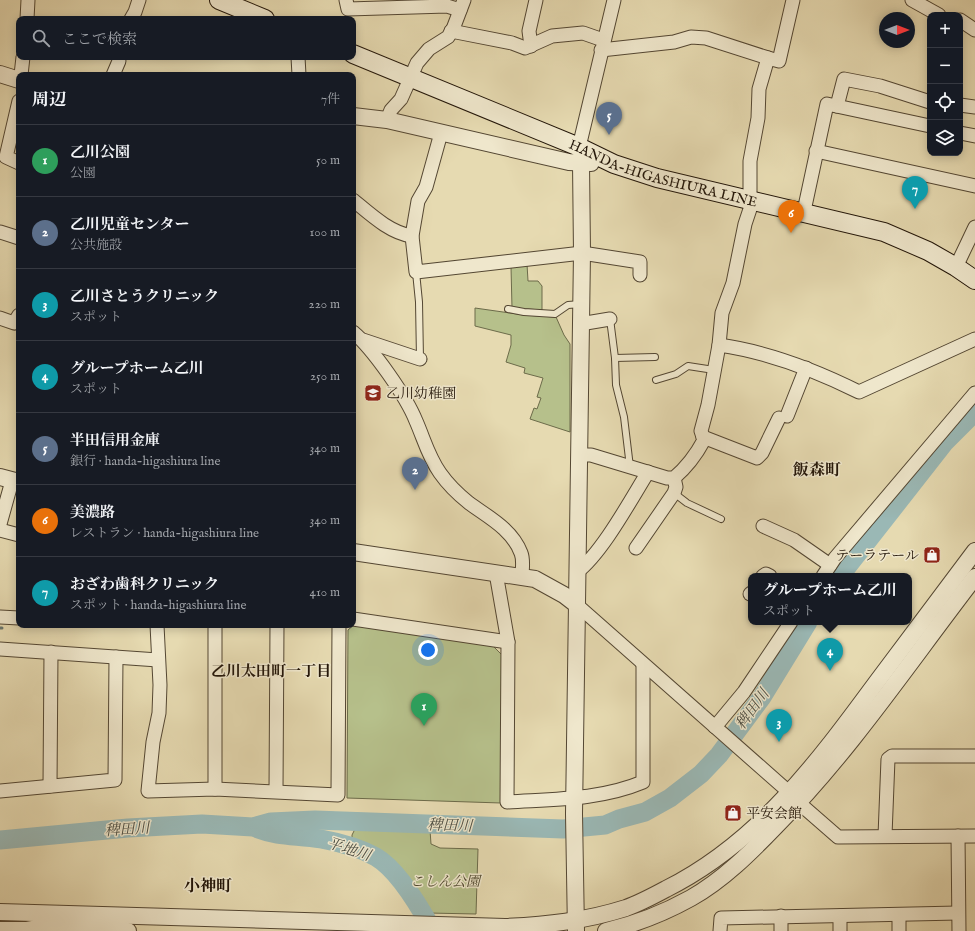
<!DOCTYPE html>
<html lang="ja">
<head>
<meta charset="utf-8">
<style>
	body { margin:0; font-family:"IM FELL English","Noto Serif JP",serif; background:#242831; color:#f1f3f6 }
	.controls { position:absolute; right:12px; top:12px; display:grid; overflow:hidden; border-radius:8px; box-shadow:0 2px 10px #0003 }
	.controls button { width:36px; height:36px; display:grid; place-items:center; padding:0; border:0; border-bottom:1px solid #363941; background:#171b24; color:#f1f3f6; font:20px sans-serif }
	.compass { position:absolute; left:879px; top:12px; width:36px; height:36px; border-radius:50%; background:#171b24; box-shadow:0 2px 10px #0003; rotate:90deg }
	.you { position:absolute; left:428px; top:650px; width:14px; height:14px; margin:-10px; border:3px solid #fff; border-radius:50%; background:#1a73e8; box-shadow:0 0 0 6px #1a73e833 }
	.badge { display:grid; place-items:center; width:26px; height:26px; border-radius:50%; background:#0b8043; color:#fff; font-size:13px; font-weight:700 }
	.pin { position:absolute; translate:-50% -33px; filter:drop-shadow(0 1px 2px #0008) }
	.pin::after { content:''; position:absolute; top:21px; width:14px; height:12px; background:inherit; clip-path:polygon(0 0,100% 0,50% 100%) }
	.popup { position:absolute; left:748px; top:573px; width:164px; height:52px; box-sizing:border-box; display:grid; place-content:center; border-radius:8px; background:#171b24; filter:drop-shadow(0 1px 3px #0005); font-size:13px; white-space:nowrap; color:#9ea1a6 }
	.popup b { font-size:15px; color:#f1f3f6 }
	.popup::after { content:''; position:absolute; left:50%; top:100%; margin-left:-8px; border:8px solid transparent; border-top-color:#171b24 }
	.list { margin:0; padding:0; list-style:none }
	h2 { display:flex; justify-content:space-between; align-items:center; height:52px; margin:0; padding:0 16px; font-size:17px }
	h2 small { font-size:13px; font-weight:400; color:#9ea1a6 }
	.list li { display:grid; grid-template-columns:26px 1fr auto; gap:12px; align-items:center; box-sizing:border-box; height:72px; padding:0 16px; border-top:1px solid #363941 }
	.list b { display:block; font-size:15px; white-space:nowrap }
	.list p { margin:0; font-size:13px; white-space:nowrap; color:#9ea1a6 }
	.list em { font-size:13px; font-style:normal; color:#9ea1a6 }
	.icon { flex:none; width:22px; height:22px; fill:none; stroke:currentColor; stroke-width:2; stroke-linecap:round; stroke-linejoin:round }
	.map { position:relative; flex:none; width:975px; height:931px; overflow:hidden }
	.search { position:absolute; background:#171b24; box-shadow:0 2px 10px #0003; left:16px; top:16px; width:340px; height:44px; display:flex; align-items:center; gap:10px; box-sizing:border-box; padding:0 14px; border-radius:8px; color:#9ea1a6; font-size:15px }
	.panel { position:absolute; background:#171b24; box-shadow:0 2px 10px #0003; left:16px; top:72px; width:340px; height:556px; border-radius:8px }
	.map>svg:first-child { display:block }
	.green { fill:#b6c08b; stroke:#6c6b4a }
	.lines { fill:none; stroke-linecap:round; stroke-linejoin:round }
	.stream { stroke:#6a7770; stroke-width:3 }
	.river { stroke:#9ab8b5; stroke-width:19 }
	.service-casing { stroke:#544733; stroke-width:8 }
	.minor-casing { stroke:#544733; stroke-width:15 }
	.tertiary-casing { stroke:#544733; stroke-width:18 }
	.secondary-casing { stroke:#231609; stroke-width:20 }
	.service { stroke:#efe7cc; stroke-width:6 }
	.minor { stroke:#efe7cc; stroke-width:13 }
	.tertiary { stroke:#efe7cc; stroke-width:16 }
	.secondary { stroke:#efe7cc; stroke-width:18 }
	.labels { text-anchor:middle; stroke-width:3; stroke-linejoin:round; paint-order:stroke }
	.street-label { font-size:14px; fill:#231609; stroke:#efe7cc }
	.poi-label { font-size:14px; fill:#231609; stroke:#efe7cc; text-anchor:start }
	.park-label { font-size:14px; font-style:italic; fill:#4f4930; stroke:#efe7cc }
	.neighbourhood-label { font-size:15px; font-weight:bold; fill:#231609; stroke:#efe7cc }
	.water-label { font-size:15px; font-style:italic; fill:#4d4f45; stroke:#efe7cc }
	.quarter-label { font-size:16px; font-weight:bold; fill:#231609; stroke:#efe7cc }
</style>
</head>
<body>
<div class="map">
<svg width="975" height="931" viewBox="0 0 975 931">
	<rect width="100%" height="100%" fill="#e6dab1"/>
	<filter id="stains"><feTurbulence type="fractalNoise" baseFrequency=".005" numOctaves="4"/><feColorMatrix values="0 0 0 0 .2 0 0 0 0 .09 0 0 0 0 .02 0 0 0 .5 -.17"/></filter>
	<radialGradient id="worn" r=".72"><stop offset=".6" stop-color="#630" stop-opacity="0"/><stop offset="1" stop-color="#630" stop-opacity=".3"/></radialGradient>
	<g class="green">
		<path d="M527,264L528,281H538L542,286V310L512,308L511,267Z"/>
		<path d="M475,308L524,315L556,317L564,335L570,344V432L530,419L534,408L537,409L541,398L537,397L543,378L524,373L525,368L506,362L511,345V335L475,326Z"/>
		<path d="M355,624L492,645L502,655L501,803L347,798L348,630Z"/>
		<path d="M356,827L430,830L431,844L440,848L478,849L476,914L428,913L404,881L378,853L352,843V835Z"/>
	</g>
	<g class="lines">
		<path class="stream" d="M0,628H2"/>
		<g class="river">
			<path d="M840,576L945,442L975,412"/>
			<path d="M258,829C278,837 299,835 321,839C338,842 360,848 376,857C398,870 421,909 433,931"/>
			<path d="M0,840L128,828L202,824L253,827L271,822L315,820L563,829L605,825L619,819L645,812L670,798L701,774L719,755L762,697L808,622"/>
		</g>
		<g class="service-casing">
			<g id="service">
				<path d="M416,272L419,302L420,359"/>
				<path d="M508,309L524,312L555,314L568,305L581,304"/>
				<path d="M610,319L615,358L616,385L624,417L630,467"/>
				<path d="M615,358L655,357"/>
				<path d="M656,380L676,374L688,366L714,370"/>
				<path d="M674,493L687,503L721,519"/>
			</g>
		</g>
		<g class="minor-casing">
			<g id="minor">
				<path d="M346,0L348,9L447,6L460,10"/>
				<path d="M912,0L939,15"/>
				<path d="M27,19L28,0"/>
				<path d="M131,19L135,12L139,0"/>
				<path d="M960,20L975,30"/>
				<path d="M451,31L512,43L525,48L552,36L583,33L603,40"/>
				<path d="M531,46L529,31L536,0"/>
				<path d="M601,50L674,42L691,37L706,38L768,58"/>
				<path d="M298,57L299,75"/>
				<path d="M21,75L23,57"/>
				<path d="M113,75L119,61"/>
				<path d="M19,101L6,157L19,163"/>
				<path d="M960,105L975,107"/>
				<path d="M837,106L844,79L880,86L930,102"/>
				<path d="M387,120L391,110L401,99L417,63L429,49L448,37L453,29L464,0"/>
				<path d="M441,133L426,187L418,201L412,236L416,272L582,253L640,262V275"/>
				<path d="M960,133L975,136"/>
				<path d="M816,151L975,186"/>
				<path d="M580,155L579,147L614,0"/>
				<path d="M750,199V161L758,118L759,89L768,58L779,61L793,0"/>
				<path d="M353,200C370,214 390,233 412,236"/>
				<path d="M804,211L827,104L930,126"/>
				<path d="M0,232L19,238"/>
				<path d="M956,267L975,227"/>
				<path d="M0,318L14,323L19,315"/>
				<path d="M580,324L610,319"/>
				<path d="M353,332C373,349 406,396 416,421C424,439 428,456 440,473C447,483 459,495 469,503C488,517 512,529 521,553C524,560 522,569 522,577"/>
				<path d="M363,340L420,359"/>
				<path d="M719,345C769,352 815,370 859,392L975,339"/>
				<path d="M787,416L806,368"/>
				<path d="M703,437L757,458L762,453L779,418"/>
				<path d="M579,455H591L667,478H674C687,467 696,455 704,440L701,431L708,405L719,345L722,313L733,283L745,224L753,200"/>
				<path d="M0,524L12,481"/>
				<path d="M763,526L794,540L830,565"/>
				<path d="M0,530L19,535"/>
				<path d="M636,548L674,493L676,487L674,478"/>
				<path d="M577,572C602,553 630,501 648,472"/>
				<path d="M496,573L508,642L507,802C553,799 600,800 643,782V665"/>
				<path d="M763,576L766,574L770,576"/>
				<path d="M823,576L835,558L975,393"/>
				<path d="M750,594L751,593"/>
				<path d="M577,605L790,793"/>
				<path d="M0,617L19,618"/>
				<path d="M353,619L508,642"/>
				<path d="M157,625L160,685L159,713L153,742L148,791L215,789L338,795L339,625"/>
				<path d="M0,649L158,660"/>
				<path d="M715,727L744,692L791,622"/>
				<path d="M50,786L51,652"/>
				<path d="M215,789V625"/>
				<path d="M0,791L115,780L116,657"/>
				<path d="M276,791L277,625"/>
				<path d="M799,803L838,837L975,836"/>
				<path d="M885,836L888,759L892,756H975"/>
				<path d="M958,836L959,931"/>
				<path d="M899,915V931"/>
				<path d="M781,916V931"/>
				<path d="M840,916V931"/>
				<path d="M720,931L721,918L958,913"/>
			</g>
		</g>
		<g class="tertiary-casing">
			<g id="tertiary">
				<path d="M0,74L19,80"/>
				<path d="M353,116L387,120L569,162L591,163"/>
				<path d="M0,477L19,482"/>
				<path d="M353,552L535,579L564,595L577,605"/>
				<path d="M0,912L505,927C547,925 585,921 626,908C640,903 653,896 666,889C758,843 817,763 876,683C909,639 942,595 975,551"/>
				<path d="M0,930H26L37,928L128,931"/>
				<path d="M576,931L574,814L582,253L581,163"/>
				<path d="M606,931C636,924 664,913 691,898C723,880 751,852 776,826C851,750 910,661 975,577"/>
			</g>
		</g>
		<g class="secondary-casing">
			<g id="secondary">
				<path d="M219,0L265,19"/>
				<path id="s1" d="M353,54L579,147L614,164L657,178L884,232L928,251L956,267L975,280"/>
			</g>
		</g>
		<use href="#service" class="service"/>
		<use href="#minor" class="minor"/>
		<use href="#tertiary" class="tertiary"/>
		<use href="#secondary" class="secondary"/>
	</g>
	<defs>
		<g id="school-square" transform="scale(0.9)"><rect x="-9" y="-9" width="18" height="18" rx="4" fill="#8f2418" stroke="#efe7cc"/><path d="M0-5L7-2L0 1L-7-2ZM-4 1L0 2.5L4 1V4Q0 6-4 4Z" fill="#fff"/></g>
		<g id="shop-square" transform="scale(0.9)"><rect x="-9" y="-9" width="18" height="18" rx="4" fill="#8f2418" stroke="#efe7cc"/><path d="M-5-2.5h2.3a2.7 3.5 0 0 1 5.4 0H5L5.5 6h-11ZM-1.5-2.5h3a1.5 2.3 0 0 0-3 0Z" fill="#fff"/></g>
	</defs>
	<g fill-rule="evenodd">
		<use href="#school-square" x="373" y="393"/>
		<use href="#shop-square" x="932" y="555"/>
		<use href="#shop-square" x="733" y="813"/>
	</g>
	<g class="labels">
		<g class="street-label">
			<text dy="5" stroke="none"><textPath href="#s1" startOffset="333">HANDA-HIGASHIURA LINE</textPath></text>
		</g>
		<g class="poi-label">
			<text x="386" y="398">乙川幼稚園</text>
			<text x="919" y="560" text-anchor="end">テーラテール</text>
			<text x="746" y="818">平安会館</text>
		</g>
		<g class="park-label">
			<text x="445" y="886">こしん公園</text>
		</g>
		<g class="neighbourhood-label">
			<text x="271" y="676">乙川太田町一丁目</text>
		</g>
		<g class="water-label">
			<text transform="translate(752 709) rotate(-54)" y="5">稗田川</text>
			<text transform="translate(450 825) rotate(2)" y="5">稗田川</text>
			<text transform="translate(127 829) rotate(-4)" y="5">稗田川</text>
			<text transform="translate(349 849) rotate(18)" y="5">平地川</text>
		</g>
		<g class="quarter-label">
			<text x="817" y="475">飯森町</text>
			<text x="208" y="891">小神町</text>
		</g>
	</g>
	<rect width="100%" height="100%" filter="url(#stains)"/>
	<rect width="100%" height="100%" fill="url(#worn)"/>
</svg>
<div class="controls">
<button>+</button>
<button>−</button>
<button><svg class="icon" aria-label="locate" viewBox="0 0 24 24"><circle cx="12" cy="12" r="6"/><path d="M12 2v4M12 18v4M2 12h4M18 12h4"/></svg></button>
<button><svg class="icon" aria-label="layers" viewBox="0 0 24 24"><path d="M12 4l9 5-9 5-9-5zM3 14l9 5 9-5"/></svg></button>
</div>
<svg class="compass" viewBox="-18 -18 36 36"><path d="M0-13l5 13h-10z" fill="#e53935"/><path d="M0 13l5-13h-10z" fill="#9ea1a6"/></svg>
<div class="you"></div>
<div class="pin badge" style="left:424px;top:726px;background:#2e9e5b">1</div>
<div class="pin badge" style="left:415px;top:490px;background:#5c6f8a">2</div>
<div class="pin badge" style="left:779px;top:742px;background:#0f9aa8">3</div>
<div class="pin badge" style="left:830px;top:671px;background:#0f9aa8">4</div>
<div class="popup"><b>グループホーム乙川</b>スポット</div>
<div class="pin badge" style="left:609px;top:135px;background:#5c6f8a">5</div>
<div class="pin badge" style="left:791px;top:233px;background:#e8710a">6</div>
<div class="pin badge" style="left:915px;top:209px;background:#0f9aa8">7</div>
<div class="search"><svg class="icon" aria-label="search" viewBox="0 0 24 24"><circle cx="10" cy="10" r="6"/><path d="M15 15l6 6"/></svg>ここで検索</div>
<section class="panel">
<h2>周辺<small>7件</small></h2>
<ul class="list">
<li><span class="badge" style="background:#2e9e5b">1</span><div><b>乙川公園</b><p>公園</p></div><em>50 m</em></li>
<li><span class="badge" style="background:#5c6f8a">2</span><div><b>乙川児童センター</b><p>公共施設</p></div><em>100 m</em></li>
<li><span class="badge" style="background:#0f9aa8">3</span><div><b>乙川さとうクリニック</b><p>スポット</p></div><em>220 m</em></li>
<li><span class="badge" style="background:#0f9aa8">4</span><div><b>グループホーム乙川</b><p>スポット</p></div><em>250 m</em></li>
<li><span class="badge" style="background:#5c6f8a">5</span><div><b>半田信用金庫</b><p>銀行 · handa-higashiura line</p></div><em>340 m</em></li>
<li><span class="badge" style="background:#e8710a">6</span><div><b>美濃路</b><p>レストラン · handa-higashiura line</p></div><em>340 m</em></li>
<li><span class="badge" style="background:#0f9aa8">7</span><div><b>おざわ歯科クリニック</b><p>スポット · handa-higashiura line</p></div><em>410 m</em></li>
</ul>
</section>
</div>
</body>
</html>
